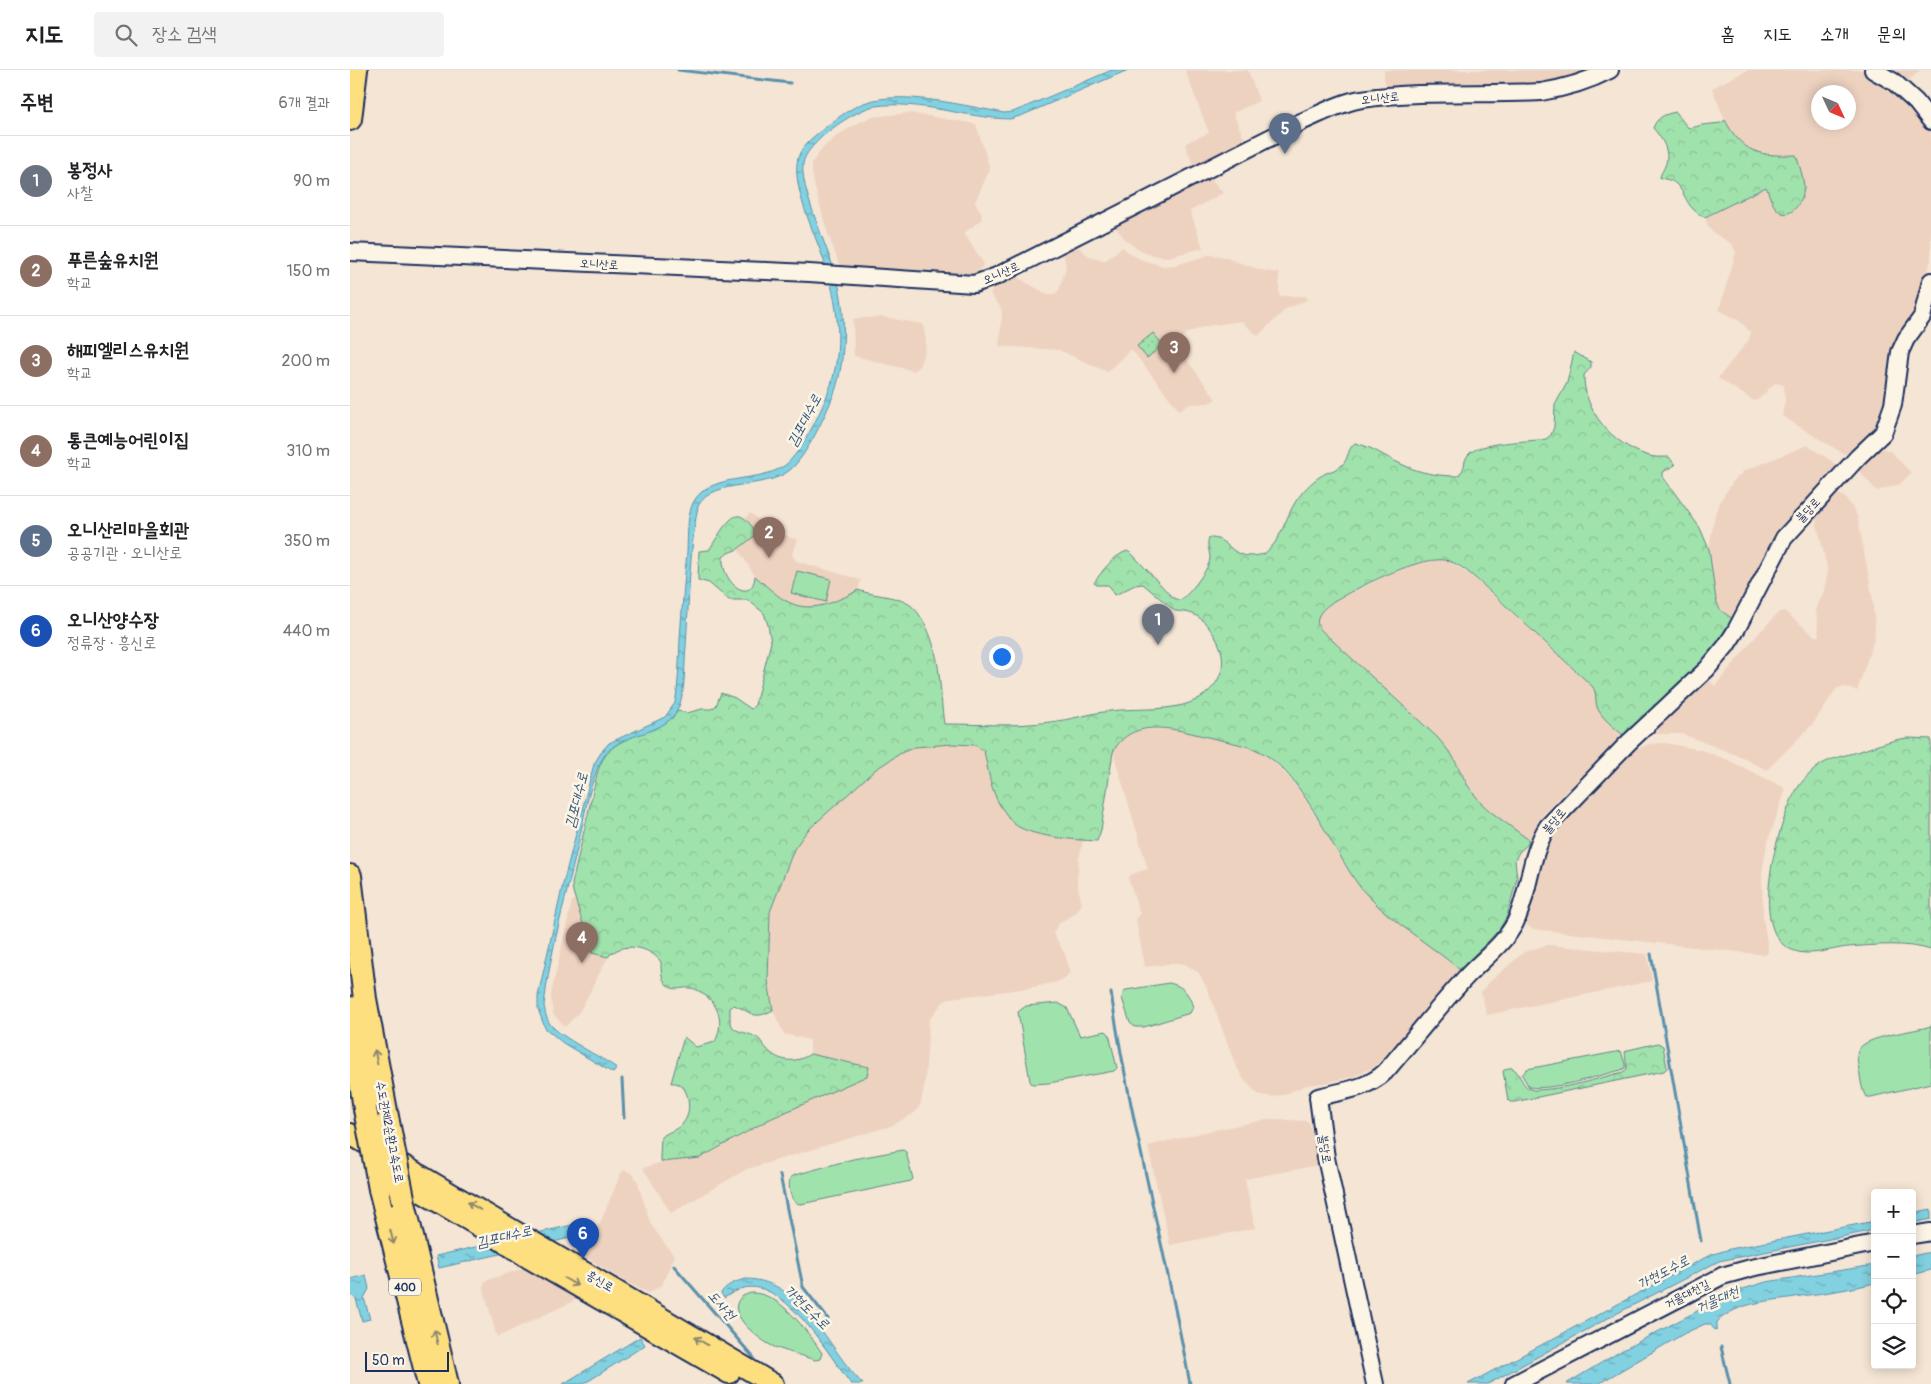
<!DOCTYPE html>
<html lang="ko">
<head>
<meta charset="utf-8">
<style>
	body { margin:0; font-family:Pangolin,"Poor Story",sans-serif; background:#f2f2f2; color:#202124 }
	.controls { position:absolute; right:15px; bottom:15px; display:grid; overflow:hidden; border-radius:5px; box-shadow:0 2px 12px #0003 }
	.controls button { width:45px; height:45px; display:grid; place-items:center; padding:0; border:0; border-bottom:1px solid #e0e0e0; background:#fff; color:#202124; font:25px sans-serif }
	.compass { position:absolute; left:1461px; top:15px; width:45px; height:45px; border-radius:50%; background:#fff; box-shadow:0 2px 12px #0003; rotate:134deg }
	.scale { position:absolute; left:15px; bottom:12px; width:84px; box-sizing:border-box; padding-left:5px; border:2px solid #1b2f5e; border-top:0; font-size:14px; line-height:18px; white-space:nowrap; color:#1b2f5e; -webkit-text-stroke:4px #fcf5e5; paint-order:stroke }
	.you { position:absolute; left:651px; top:586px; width:18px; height:18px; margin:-12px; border:4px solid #fff; border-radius:50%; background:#1a73e8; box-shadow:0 0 0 8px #1a73e833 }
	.badge { display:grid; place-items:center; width:32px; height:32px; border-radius:50%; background:#0f766e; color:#fff; font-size:16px; font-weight:700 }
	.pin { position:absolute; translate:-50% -41px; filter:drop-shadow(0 1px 2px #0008) }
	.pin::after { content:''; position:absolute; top:26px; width:18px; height:15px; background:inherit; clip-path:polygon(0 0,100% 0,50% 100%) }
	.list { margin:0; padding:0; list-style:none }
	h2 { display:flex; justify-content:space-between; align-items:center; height:65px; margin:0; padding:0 20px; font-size:21px }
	h2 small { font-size:16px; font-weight:400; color:#757577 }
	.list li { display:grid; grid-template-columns:32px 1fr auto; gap:15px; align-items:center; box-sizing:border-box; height:90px; padding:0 20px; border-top:1px solid #e0e0e0 }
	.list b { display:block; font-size:19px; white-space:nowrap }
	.list p { margin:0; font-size:16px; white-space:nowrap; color:#757577 }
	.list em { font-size:16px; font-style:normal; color:#757577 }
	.icon { flex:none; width:28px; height:28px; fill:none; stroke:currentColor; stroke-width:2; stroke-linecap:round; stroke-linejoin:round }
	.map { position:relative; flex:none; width:1581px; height:1314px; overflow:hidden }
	header { display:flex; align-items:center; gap:30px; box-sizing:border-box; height:70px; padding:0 25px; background:#fff; border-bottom:1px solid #e0e0e0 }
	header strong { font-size:24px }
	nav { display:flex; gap:28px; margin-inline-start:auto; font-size:18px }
	.search { width:350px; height:45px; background:#f2f2f2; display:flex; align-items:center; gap:12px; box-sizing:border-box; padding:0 18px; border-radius:5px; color:#757577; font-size:19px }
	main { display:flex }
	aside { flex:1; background:#fff }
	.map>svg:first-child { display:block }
	.built { fill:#edd2c0; fill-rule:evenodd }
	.grass { fill:url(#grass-dots); stroke:#5e8885 }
	.forest { fill:url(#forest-crowns); stroke:#5e8885 }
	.garden { fill:#a0e2ac; stroke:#5e8885 }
	.water { fill:url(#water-ripples); stroke:#5990ac }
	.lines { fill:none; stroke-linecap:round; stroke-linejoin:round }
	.stream { stroke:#5990ac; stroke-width:3 }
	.minor-casing { stroke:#1b2f5e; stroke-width:20 }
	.major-casing { stroke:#1b2f5e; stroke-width:24 }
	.highway-casing { stroke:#1b2f5e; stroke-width:26 }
	.minor { stroke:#fcf5e5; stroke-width:16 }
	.major { stroke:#fedf80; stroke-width:20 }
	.highway { stroke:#fedf80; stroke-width:22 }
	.highway-bridge-casing { stroke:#1b2f5e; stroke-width:26; stroke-linecap:butt }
	.highway-bridge { stroke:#fedf80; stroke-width:22 }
	.oneway { stroke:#8c876f }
	.labels { text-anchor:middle; stroke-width:5; stroke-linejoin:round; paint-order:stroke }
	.shield { fill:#fcf5e5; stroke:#5e6a86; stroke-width:1 }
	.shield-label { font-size:11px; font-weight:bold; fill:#1b2f5e }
	.street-label { font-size:12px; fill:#1b2f5e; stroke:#fcf5e5 }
	.water-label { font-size:14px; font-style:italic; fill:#35587e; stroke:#fcf5e5 }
</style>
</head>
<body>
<header>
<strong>지도</strong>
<div class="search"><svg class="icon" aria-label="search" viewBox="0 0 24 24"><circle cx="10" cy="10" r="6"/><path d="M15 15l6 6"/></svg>장소 검색</div>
<nav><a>홈</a><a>지도</a><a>소개</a><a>문의</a></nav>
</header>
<main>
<aside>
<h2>주변<small>6개 결과</small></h2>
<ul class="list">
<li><span class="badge" style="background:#6b7280">1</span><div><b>봉정사</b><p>사찰</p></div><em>90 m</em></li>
<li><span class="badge" style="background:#8d6e63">2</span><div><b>푸른숲유치원</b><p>학교</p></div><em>150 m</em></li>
<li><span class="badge" style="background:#8d6e63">3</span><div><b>해피엘리스유치원</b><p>학교</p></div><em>200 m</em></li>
<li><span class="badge" style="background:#8d6e63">4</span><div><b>통큰예능어린이집</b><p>학교</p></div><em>310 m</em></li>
<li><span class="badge" style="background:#5c6f8a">5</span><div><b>오니산리마을회관</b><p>공공기관 · 오니산로</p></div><em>350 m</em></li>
<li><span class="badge" style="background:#1a4fb4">6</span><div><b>오니산양수장</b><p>정류장 · 흥신로</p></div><em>440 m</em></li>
</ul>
</aside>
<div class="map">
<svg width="1581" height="1314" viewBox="0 0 1581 1314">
	<defs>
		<pattern id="grass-dots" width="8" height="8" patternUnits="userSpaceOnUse" patternTransform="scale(1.25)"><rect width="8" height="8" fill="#a0e2ac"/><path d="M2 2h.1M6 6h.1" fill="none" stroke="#89c296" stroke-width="1.8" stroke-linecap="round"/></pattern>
		<pattern id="forest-crowns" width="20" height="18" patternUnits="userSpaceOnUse" patternTransform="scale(1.25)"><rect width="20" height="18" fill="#a0e2ac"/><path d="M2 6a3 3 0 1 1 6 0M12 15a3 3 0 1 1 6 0" fill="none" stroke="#89c296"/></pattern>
		<pattern id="water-ripples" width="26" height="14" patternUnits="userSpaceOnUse" patternTransform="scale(1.25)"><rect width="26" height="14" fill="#82d1e0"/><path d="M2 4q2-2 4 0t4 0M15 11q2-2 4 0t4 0" fill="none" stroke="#6aaab9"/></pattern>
	</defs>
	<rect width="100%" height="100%" fill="#f5e5d4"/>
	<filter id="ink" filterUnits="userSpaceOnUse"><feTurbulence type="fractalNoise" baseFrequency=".02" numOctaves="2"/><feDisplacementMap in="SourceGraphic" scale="10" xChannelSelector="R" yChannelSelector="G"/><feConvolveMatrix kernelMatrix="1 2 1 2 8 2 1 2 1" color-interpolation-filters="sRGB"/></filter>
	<g filter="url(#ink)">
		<g class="built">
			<path d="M835,0H898L909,31L883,43L897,75L845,99L835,75L839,71L859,63Z"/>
			<path d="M1034,0H1247L1215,13L1039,21L1034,9Z"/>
			<path d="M1398,0H1518L1581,56V189L1575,215L1530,357L1501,382L1494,384L1432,346L1435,331L1434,315L1425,313L1408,330L1404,331L1368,308L1398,271L1401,263L1390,251L1369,240L1386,182L1382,174L1362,162L1358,156L1355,147L1416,117L1425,138L1429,85L1405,81L1389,72L1375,50L1362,18ZM1468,22H1498V52H1468Z"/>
			<path d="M1529,0H1570L1554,15Z"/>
			<path d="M559,43L626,54L640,99L625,132L632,144L631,150L614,163L634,194L624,207L491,199L477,161L465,118L462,102V92L474,77L488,65L506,54L521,47Z"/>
			<path d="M858,105L873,123L840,141L853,178L818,187L806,186L794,182L783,176L773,167L763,154Z"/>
			<path d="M725,174L740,187L755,191L772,177L784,186L795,191L814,196L826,195L859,185L871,186L910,200L929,203V226H956L957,230L936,239L908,266L891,251L857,256L837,263L825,274L866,329L859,333L840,334L829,340L781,279L757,302L709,280L649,276L652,246L651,238L641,225V219L644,214L663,205L697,224H705L709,220L716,198L713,180Z"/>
			<path d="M532,247L573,254L576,271L575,281L569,296L564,301L504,286L503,249Z"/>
			<path d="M1457,375L1483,392L1487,397L1486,401L1383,549L1370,541L1366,530L1359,479L1365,444L1369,433L1384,410L1394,401Z"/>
			<path d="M1528,379H1534L1541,382L1561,403L1550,414L1527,421L1509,401L1507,395L1521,381Z"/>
			<path d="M1482,423H1487L1496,428L1507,445L1522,524L1525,559L1524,569L1507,621L1494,617L1487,618L1463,654L1417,700L1384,684L1332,664H1304L1302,662L1355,606L1365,616L1408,564L1429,542L1434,541L1466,567L1469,565L1466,540L1474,521L1478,501L1464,442Z"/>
			<path d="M400,443L425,462L448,470L442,484L446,491L511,510L508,520L498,527L460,538L448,536L436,531L424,523L405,506L388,479L407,464L395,449Z"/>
			<path d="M1087,490L1099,491L1121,505L1243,617L1246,623V633L1253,647L1273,665L1197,740L1189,750L1179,770L1141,742L1131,733L1118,716L1102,685L1087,667L970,559L966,554L968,545L978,536L990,528L1042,503L1063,495Z"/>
			<path d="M817,659L835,661L889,674L908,680L921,688L949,719L1004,809L1069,867L1110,900L1058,963L1024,997L1005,1006L980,1012L957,1015L933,1025L921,1027L908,1024L894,1010L885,994L859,923L849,903L835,894L825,893L795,897L786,850L790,844L778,808L782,804L798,799L763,682L768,673L777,665L790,660Z"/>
			<path d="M1315,673L1351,680L1378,690L1433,717L1435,721L1417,774L1412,804L1413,847L1418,878V882L1415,885L1183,859L1177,856L1178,838L1198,765L1279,682L1300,674Z"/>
			<path d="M602,674L625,675L634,681L641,713L650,736L702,767L733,771L729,788L727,812L732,834L725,844L710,852L703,863L715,884L720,902L715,908L707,912L679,918L601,928L593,932L579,950L575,1011L571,1033L566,1042L541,1056L397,1099L321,1143L293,1098L312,1092L350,1088L359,1084L420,1049L450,1035L519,997L460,984V970L434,964L423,940L418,911L420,842L444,779L457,761L473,746L526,699L551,683L565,677Z"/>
			<path d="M225,830L242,883L258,887L230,941L215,957L204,945L202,939L201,924L222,831Z"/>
			<path d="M1197,875L1297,884L1302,911L1137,945L1131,922L1136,915L1174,882Z"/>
			<path d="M919,1049L957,1051L960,1054L969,1095L895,1109L905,1158L820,1175L798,1076L855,1062Z"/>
			<path d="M275,1100L284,1105L287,1110L301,1155L324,1186L312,1215L299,1223L274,1211L231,1184L251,1151L271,1103Z"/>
			<path d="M176,1197L228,1229L147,1267L133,1217L135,1211Z"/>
		</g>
		<path class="grass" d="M803,263L813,275L797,288L787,276Z"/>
		<g class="forest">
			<path d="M1326,42L1337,57L1341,58L1352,55L1371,53L1375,50C1393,84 1410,86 1446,85C1449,94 1453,106 1454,116C1455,129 1439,155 1426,138C1421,133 1419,123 1416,117L1355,147C1335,138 1338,126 1326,114C1322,110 1315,109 1310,108C1311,102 1313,101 1315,96C1321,82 1312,68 1303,58C1307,47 1315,44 1326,42Z"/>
			<path d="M1224,282L1241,292V297L1234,305C1233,341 1263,374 1296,385C1304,388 1312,387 1319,387L1325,395L1313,402V407L1350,458L1359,479L1366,530L1370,540L1383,549C1357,597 1313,630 1273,665C1264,657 1252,649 1247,637C1245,630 1247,624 1243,617C1209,586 1176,554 1142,523C1130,513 1115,496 1099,491C1074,483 1012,516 989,528C978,535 961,545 970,559L1087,667L1102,685L1118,716L1131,733L1141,742L1179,770L1178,774L1169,782L1165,790L1167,808L1157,846L1149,860L1110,900C1081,875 1043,853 1018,826C1004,812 995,793 984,776C967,747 947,707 919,687C903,675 881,673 862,668C848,665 835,661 821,659C796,656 775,659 763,682L751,760L747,771C725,770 679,767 663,753C659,749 655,742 651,737C641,722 638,699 634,681L625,675L602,674L565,677L551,683L526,699L457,761L444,779L420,842L418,911L423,940C403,951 402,942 384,935L380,938V952L384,959C392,963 402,963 410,970C412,973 414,976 417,979C428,992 446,994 460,984L519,997L517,1006L420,1049L350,1088L312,1092L310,1088L311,1067C318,1062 329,1059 334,1052C343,1041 339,1010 321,1013L334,967L346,977L365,972C374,953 370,935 353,924C349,921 345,918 339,918C333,917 326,921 320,917C311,912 311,901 311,892C300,876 271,871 258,887L242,883L223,822L222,814L247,704C249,698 251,691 255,686C272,661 310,666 328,641L337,643L352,639H361L366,636L371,623L385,628L401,639L405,635L421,572L418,555L414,543L398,530H379L359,513L348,510L349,481L359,480C365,472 379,443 390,446C397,448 403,458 407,464L388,479L378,483L373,487C371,513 402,536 405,506C430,528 445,545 480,533C490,529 499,526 508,520C524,526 542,525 557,533C566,538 571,547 576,556C592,590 589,619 594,654C629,654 665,657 700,652C721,650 740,643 760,641C784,638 809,641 833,635C868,625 885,594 862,562C851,546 844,542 825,541L793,514L785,515L765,525L761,518L758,515H747L744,513C752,501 763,486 777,481L782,484L822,527L828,530L832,529C840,523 860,498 860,488C860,481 856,476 859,468C874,467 878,479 890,484C897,487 907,486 914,484C931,472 935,448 946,431C952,422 961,412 971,406C978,401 989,400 994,393C999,386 998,378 1005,373C1023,377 1035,387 1051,394C1070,403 1087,406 1108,406C1117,397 1112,393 1118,385C1129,371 1179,372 1196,369L1201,365L1204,357L1205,335L1217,313Z"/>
			<path d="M1558,668L1581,669V880C1555,872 1525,875 1498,877C1478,879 1454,890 1435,876C1400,851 1429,750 1447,719C1452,711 1458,705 1465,699C1477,689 1489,687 1503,683C1522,678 1538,670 1558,668Z"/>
			<path d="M1308,973L1313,976L1317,998L1314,1001L1164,1032H1160L1158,1030L1153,1001C1170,988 1168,1019 1184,1020C1213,1020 1245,1009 1273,1002L1277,999L1275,982L1278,980Z"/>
		</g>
		<g class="garden">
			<path d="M447,501L481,509L476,532L441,523Z"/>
			<path d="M819,913C833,916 839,923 843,937L840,943L794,957H785L780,953L772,928L773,923L776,920Z"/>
			<path d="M708,933L717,938L730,966L756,961L759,964L767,998L764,1001L699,1013L682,1014L680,1011L668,942L676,936Z"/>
			<path d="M1581,956V1013L1521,1027H1516C1511,1019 1511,1009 1509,1000C1508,995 1506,986 1508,981C1512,966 1567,961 1581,956Z"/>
			<path d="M1271,981L1275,994V998L1271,1000C1247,1006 1202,1021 1179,1017L1172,1005L1177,999Z"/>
			<path d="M553,1080L556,1082L563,1109L561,1111L451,1134C440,1134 438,1117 440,1108L445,1105L503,1089Z"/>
			<path d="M401,1223C430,1222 457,1261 472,1283L470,1289L465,1290C452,1286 439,1282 427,1278C414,1274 382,1249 387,1234C389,1227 394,1225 401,1223Z"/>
		</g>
		<g class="water">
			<path d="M762,0H778L673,45L660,49C615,48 570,30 525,36C506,39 455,73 453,94C451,111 462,139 468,156C475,176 484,196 489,217C496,246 495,293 485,321C477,342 457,386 440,400C415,421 364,407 348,436C339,482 339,530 336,576C334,595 336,618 329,636C318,667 273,660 255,685C240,705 234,750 228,775C216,828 200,881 194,935C195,942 196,948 200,954C210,967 251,987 267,998L263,1003L213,973L195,958L188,939V926L213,814L244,694L252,681L259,673L315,647L325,633C329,612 329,590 330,569C332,540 334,511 337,482C338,466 336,441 346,428C365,403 409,413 434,396C450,385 471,342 478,323C495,280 488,230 473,188C464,161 441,116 448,88C452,74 466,65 477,56C489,47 503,36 517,32C552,20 617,36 654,43L663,42Z"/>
			<path d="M1581,1139V1149L1562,1153V1143Z"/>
			<path d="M1525,1151V1160L1369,1191L1262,1246L1138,1314H1118L1360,1185L1380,1179Z"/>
			<path d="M231,1153L233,1155L223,1170L220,1168L89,1198L86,1186Z"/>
			<path d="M1581,1182V1200L1562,1205V1186Z"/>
			<path d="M1525,1195V1213C1501,1219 1476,1223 1451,1226C1424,1231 1388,1231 1367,1252V1259L1365,1260L1360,1254H1355L1335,1263L1248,1314H1216L1271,1281L1355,1237L1364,1228L1416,1212Z"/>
			<path d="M16,1205L19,1219L14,1228L20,1249L12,1251L6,1229L0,1224V1209Z"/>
			<path d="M396,1209C454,1210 477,1279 513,1314H501C480,1287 435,1208 394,1218C387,1220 380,1224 374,1228L371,1223C376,1215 386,1211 396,1209Z"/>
			<path d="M290,1267L295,1275L240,1310L232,1314H213Z"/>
		</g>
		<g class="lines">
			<g class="stream">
				<path d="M328,0L440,13"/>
				<path d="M1301,884L1351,1171"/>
				<path d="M761,923C781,1055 816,1183 840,1314"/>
				<path d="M272,1009L274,1048"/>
				<path d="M430,1105L453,1217L478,1249"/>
				<path d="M324,1196L404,1288"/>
				<path d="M1361,1221L1363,1232"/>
				<path d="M1371,1277L1380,1314"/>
			</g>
			<g class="minor-casing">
				<g id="minor">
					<path d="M1523,0L1544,12L1566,32L1581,51"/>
					<path d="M0,182L459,203L624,214L647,206L951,52C970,44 991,32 1012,29C1070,20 1132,25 1191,22C1216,18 1237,12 1260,0"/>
					<path d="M1562,1165L1581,1162"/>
					<path d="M1025,1314L976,1088L968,1027C992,1021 1017,1019 1035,1002C1062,971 1088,937 1117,906C1133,889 1154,874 1165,853C1180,822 1179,785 1198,756L1278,673L1357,599L1376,576L1385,562L1434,468L1508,387L1533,363L1543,335L1550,282L1556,269L1572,247L1581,211"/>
					<path d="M1164,1314L1372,1206L1401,1198L1525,1173"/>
				</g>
			</g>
			<g class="major-casing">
				<g id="major">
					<path d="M0,1064L423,1314"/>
					<path d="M40,1103L137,1161L179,1188L379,1303"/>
				</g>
			</g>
			<g class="highway-casing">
				<g id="highway">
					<path d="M0,49L6,0"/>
					<path d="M0,806L15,929L38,1052"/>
					<path d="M0,938L15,1039"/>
					<path d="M30,1119L79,1314"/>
					<path d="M54,1133L97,1314"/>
				</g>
			</g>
			<use href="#minor" class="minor"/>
			<use href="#major" class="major"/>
			<use href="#highway" class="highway"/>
			<g class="highway-bridge-casing">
				<g id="highway-bridge">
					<path d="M15,1039L30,1119"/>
					<path d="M38,1052L54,1133"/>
				</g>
			</g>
			<use href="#highway-bridge" class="highway-bridge"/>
		</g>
		<defs><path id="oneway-shaft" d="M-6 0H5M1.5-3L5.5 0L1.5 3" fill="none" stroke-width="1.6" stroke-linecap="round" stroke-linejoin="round" transform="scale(1.25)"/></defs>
		<g class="oneway">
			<use href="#oneway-shaft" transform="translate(26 987) rotate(-101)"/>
			<use href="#oneway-shaft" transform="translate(124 1136) rotate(-149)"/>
			<use href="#oneway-shaft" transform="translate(42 1167) rotate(76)"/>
			<use href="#oneway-shaft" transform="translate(221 1212) rotate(30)"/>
			<use href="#oneway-shaft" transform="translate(86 1267) rotate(-103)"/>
			<use href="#oneway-shaft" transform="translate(351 1271) rotate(-149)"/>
		</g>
	</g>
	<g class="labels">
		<rect class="shield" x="39" y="1208.5" width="32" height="17" rx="4"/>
		<g class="shield-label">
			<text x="55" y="1221">400</text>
		</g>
		<g class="street-label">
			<text transform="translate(1030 28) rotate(-6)" y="4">오니산로</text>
			<text transform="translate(249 194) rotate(3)" y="4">오니산로</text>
			<text transform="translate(651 203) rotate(-24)" y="4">오니산로</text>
			<text transform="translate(1458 440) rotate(-47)" y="4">불당로</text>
			<text transform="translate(1204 751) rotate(-51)" y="4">불당로</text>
			<text transform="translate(40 1062) rotate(79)" y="4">수도권제2순환고속도로</text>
			<text transform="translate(975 1079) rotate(81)" y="4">불당로</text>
			<text transform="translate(250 1211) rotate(30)" y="4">흥신로</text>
			<text transform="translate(1337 1224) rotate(-27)" y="4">거물대천길</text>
		</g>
		<g class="water-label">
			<text transform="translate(454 350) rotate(-62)" y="5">김포대수로</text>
			<text transform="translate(226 730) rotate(-76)" y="5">김포대수로</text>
			<text transform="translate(154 1166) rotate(-13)" y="5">김포대수로</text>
			<text transform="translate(1313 1202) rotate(-28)" y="5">가현도수로</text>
			<text transform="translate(1367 1229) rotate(-23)" y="5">거물대천</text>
			<text transform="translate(372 1235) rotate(49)" y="5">도사천</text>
			<text transform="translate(457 1237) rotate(44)" y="5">가현도수로</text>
		</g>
	</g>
</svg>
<div class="controls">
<button>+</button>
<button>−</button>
<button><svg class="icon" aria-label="locate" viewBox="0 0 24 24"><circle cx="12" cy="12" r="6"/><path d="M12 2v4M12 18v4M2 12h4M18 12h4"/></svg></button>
<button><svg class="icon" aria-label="layers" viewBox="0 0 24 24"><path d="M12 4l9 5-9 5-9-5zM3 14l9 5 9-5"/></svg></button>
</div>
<svg class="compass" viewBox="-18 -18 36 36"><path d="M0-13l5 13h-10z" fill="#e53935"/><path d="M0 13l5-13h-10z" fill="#757577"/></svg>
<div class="scale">50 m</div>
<div class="you"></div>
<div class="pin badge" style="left:808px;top:575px;background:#6b7280">1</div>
<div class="pin badge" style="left:419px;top:488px;background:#8d6e63">2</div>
<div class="pin badge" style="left:824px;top:303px;background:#8d6e63">3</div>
<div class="pin badge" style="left:232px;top:893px;background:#8d6e63">4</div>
<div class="pin badge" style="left:935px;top:84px;background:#5c6f8a">5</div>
<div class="pin badge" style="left:233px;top:1189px;background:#1a4fb4">6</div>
</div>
</main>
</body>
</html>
